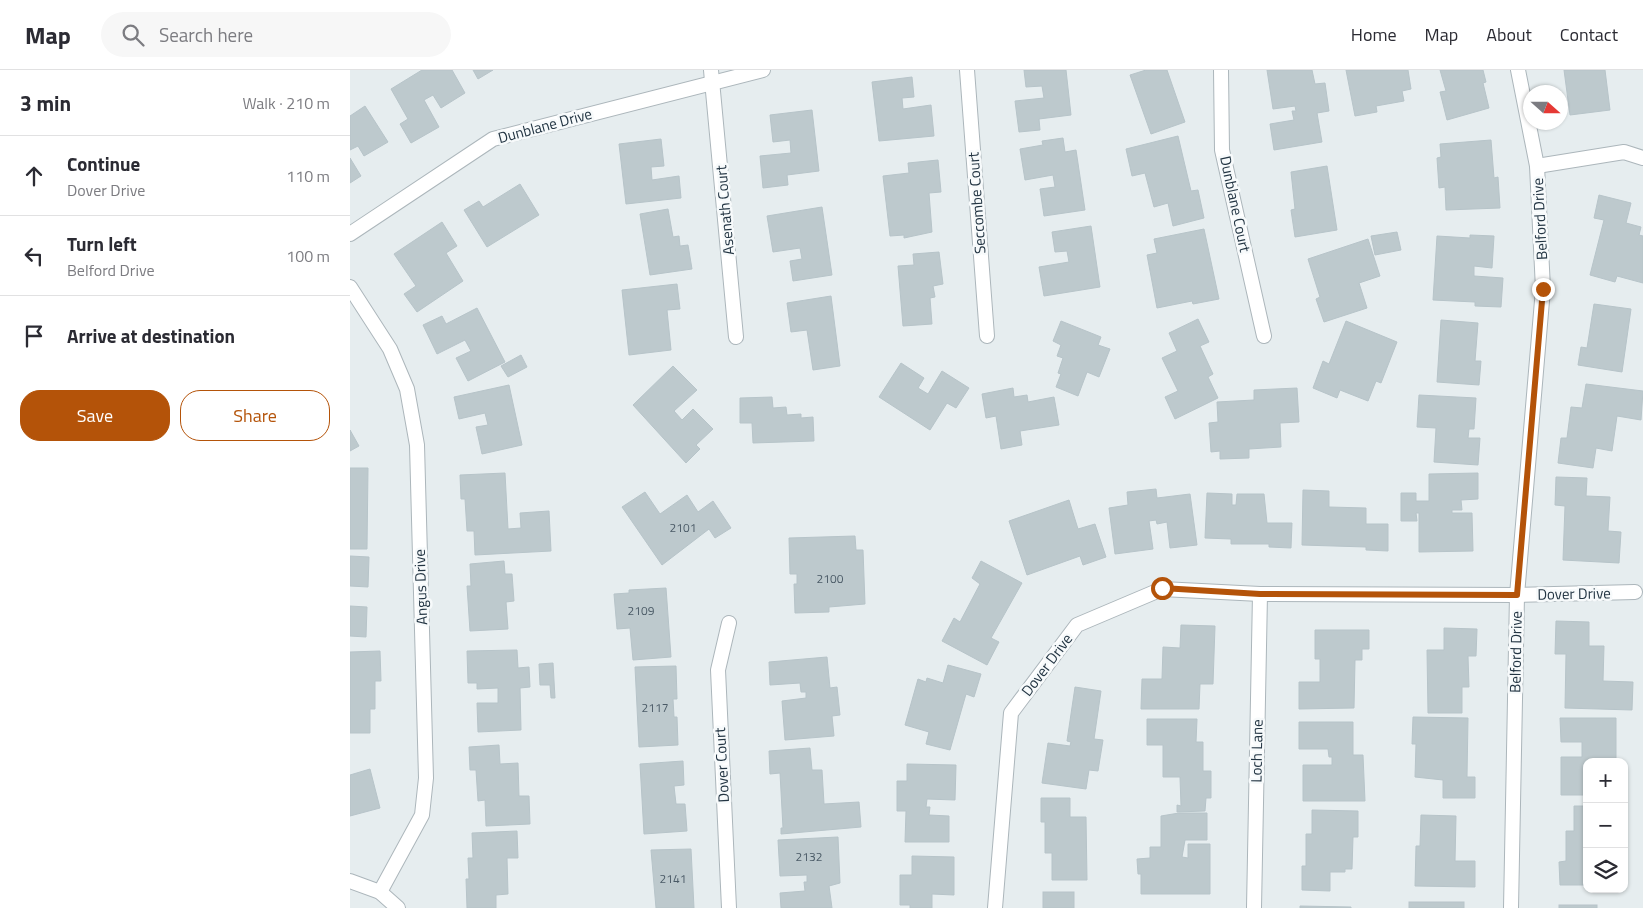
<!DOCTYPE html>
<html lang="en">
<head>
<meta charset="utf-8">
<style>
	body { margin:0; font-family:"Titillium Web",sans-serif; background:#f7f7f7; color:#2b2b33 }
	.controls { position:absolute; right:15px; bottom:15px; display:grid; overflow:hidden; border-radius:10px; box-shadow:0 1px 4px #0004 }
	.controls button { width:45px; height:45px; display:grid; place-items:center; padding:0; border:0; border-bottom:1px solid #e1e1e2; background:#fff; color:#2b2b33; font:25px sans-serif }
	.compass { position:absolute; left:1173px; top:15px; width:45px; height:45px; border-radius:50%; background:#fff; box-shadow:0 1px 4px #0004; rotate:111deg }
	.stop { position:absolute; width:15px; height:15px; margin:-11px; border:4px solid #b45309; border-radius:50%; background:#fff }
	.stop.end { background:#b45309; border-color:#fff; box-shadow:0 1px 5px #0008 }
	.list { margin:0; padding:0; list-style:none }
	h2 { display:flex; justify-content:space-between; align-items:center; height:65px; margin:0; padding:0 20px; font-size:21px }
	h2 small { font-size:16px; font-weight:400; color:#7c7c81 }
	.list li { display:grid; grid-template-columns:32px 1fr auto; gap:15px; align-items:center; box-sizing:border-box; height:80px; padding:0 20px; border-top:1px solid #e1e1e2 }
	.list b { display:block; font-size:19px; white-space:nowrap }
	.list p { margin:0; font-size:16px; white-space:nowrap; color:#7c7c81 }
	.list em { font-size:16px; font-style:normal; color:#7c7c81 }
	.actions { display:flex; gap:10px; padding:15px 20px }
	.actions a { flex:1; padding:11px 0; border:1px solid #b45309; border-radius:20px; text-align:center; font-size:18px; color:#b45309 }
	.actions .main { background:#b45309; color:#fff }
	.icon { flex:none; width:28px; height:28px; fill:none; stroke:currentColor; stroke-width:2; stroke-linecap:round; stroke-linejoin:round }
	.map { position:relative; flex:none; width:1293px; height:838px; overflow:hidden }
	header { display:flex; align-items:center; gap:30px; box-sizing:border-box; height:70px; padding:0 25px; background:#fff; border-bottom:1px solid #e1e1e2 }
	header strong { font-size:24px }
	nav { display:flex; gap:28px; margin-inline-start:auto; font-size:18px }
	.search { width:350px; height:45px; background:#f7f7f7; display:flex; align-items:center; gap:12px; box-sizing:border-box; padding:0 18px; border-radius:28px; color:#7c7c81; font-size:19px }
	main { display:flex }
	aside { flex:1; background:#fff }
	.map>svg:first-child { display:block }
	.building { fill:#bdc9cd; stroke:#b7c4c9 }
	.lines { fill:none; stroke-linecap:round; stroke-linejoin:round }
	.minor-casing { stroke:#acb6bb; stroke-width:16 }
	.minor { stroke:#fff; stroke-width:14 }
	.route { stroke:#b45309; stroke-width:6 }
	.labels { text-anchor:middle; stroke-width:5; stroke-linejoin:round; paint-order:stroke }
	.number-label { font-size:12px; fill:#4a5a66 }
	.street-label { font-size:15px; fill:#233543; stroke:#f7fafb }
</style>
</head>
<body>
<header>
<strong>Map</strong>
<div class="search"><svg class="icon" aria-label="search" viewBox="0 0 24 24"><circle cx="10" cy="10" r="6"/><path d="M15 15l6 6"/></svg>Search here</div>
<nav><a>Home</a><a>Map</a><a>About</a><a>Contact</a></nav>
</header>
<main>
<aside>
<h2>3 min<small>Walk · 210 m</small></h2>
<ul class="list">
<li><svg class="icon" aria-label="ahead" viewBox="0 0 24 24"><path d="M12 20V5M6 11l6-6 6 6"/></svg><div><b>Continue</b><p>Dover Drive</p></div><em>110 m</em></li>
<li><svg class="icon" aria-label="left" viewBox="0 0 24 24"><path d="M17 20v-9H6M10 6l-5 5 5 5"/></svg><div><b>Turn left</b><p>Belford Drive</p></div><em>100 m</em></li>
<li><svg class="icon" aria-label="arrive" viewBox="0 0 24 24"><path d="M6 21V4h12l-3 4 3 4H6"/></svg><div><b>Arrive at destination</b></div></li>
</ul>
<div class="actions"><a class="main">Save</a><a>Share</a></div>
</aside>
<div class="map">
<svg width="1293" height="838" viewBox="0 0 1293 838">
	<rect width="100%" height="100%" fill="#e6edef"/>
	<g class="building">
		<path d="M72,0H102L115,23L91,38L83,25L74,30L89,57L61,73L50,54L58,49L41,19Z"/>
		<path d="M123,0H143L128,9Z"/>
		<path d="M674,0H716L721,45L689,49L690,60L669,62L665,31L694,28L692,16L676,17Z"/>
		<path d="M796,0H817L835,52L801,64L780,5Z"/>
		<path d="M917,0H962L965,14L975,13L979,41L967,43L972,72L924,80L920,54L944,50L942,41H946L945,36L923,39Z"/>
		<path d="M996,0H1058L1061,19L1052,21L1054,31L1026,36L1027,42L1005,46Z"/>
		<path d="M1090,0H1133L1136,12L1133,13L1139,38L1097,50L1090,22L1096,21Z"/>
		<path d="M1214,0H1255L1260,40L1220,45Z"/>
		<path d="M562,7L564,27L552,28L553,39L581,35L584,66L529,71L522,12Z"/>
		<path d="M15,36L38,72L14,86L8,76L0,80V46Z"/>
		<path d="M462,40L469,101L437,105L438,115L413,118L410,86L441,83L440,70L423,72L420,45Z"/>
		<path d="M828,66L841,121L848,120L854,148L823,156L818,133L804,137L795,103L782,106L776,79Z"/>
		<path d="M713,68L715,82L726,80L735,140L694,146L690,119L705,117L703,105L675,110L670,79L693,75L692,71Z"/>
		<path d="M311,69L314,96L301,97L302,110L329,106L331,128L276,134L269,74Z"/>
		<path d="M1141,70L1144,108L1148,107L1150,138L1096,140L1095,117L1089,118L1087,88L1091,87L1090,74Z"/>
		<path d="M0,88L11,106L0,113Z"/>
		<path d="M588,90L591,122L579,123L582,162L554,168V165L540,166L533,106L559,103L558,93Z"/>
		<path d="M977,96L987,160L945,167L941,140L945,139L941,102Z"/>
		<path d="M170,114L189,145L137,177L114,140L129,131L133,137Z"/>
		<path d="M1249,125L1281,133L1276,153L1291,157L1289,165L1293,166V213L1267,206L1265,212L1240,205L1254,150L1244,148Z"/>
		<path d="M472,137L482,205L443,211L440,191L452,189L450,178L423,182L417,146Z"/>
		<path d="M318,139L323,167L329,166L330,176L338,175L342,199L300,205L290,144Z"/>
		<path d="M92,152L107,176L96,183L113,211L67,242L54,224L66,216L44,184Z"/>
		<path d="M741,156L750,217L694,226L689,197L719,192L717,181L705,182L702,162Z"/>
		<path d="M854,159L869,229L843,234L842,231L807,238L797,185L807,183L804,169Z"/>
		<path d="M1047,162L1051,180L1025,185L1021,166Z"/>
		<path d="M1120,165L1144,166L1142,198L1124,196V206L1153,208L1151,237L1125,236V232L1083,230L1087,166L1120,168Z"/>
		<path d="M1018,169L1030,206L1009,213L1017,238L974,252L966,229L970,227L958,189Z"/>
		<path d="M589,182L593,214L583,216L585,227L580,228L582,254L553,256L548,196L564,195L563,184Z"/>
		<path d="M327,214L330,239L317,240L321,280L279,285L272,220Z"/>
		<path d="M481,226L490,296L463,300L457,260L441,262L437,233Z"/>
		<path d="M1244,234L1281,239L1272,302L1228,295L1231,277L1237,278Z"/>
		<path d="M127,238L155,292L118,311L106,288L121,281L115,270L87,284L73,255L92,246L96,254Z"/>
		<path d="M848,249L859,272L850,276L863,304L858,307L868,328L825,349L815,327L828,321L812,288L827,281L819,263Z"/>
		<path d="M1091,250L1128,253L1125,291H1131L1129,315L1087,312Z"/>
		<path d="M711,251L751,267L748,275L760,279L749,307L737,302L728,326L706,317L711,304L708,303L713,288L707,286L711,275L703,271Z"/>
		<path d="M996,251L1047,272L1031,313L1026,311L1018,331L990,320L987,328L963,318L973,291L979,294Z"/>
		<path d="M171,285L177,297L158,307L151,296Z"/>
		<path d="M551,293L574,308L568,318L578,324L592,301L619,318L606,338L597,333L580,360L529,327Z"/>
		<path d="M323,296L347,320L324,341L332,350L343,339L363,359L346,375L350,379L336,393L283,335Z"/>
		<path d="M1236,314L1293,321L1291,350L1267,346L1262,381L1246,378L1243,398L1208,393L1211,368H1217L1221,337L1232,338Z"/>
		<path d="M159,315L172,375L132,384L126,357L138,355L135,343L109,349L104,327Z"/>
		<path d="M663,318L664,327L677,325L678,332L704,327L709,355L670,361L672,375L651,379L646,346L636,348L632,324Z"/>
		<path d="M947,318L949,352L930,353L931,377L899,379V388L870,389V381L861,382L859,353L868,352L867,332L904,330V320Z"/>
		<path d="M1069,325L1126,328L1124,359H1119L1118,368H1130L1128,395L1084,392L1086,358L1067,357Z"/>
		<path d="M422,327L423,338L436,337L437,345L451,344V348L463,347L464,371L403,373L402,353H390V328Z"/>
		<path d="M0,360L9,376L0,381Z"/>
		<path d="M0,398H18L17,479H0Z"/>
		<path d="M155,403L158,459L171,458L170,443L199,441L201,481L125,485L124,461H117L115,429H111L110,405Z"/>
		<path d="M1128,403V429L1111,430L1112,440H1102V443H1122L1123,481L1069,482V443H1066L1067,451H1051V423H1066V431H1079V404Z"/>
		<path d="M1206,407L1237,408L1236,426L1260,427L1258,461L1271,462L1269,493L1213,490L1215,436L1205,435Z"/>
		<path d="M806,419L807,428L840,424L847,475L820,478L817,452L807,454L806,450L799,451L803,479L765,484L759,438L778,435L777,422Z"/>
		<path d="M953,420L979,421V437L1016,438V454H1038V481L1016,480V477L952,475Z"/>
		<path d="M295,422L310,444L337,425L348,442L363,431L381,458L365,468L359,459L312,495L272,437Z"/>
		<path d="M857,423L882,424V435H886L887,424H914L917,453H942L941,478L919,477V474H881V469L855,468Z"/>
		<path d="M719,430L728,459L745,454L756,487L733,495L730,486L677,505L659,451Z"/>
		<path d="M505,466L506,480H513L515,534L479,537V542L445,543L444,514H447V504H440L439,468Z"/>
		<path d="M0,486L19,487L18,517L0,516Z"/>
		<path d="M154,491L155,504H162L164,531L156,532L158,559L120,561L117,516H121L120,494Z"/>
		<path d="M631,491L672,513L641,568L649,572L637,595L592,571L604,548L610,552L630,514L622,508Z"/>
		<path d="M316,518L321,587L283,590L280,558L267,559L264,524L279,523V520Z"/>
		<path d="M0,536L17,537L16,567L0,566Z"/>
		<path d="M1206,551L1239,552V576H1254L1253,611L1283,612L1282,640L1215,638L1216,584H1205Z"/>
		<path d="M831,555L865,556L863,614H850L849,639H791L792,609H812L813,577L830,578Z"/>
		<path d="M1094,558L1127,559L1126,586H1118L1119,617H1112V643H1078L1077,580H1094Z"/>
		<path d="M965,560H1019V579H1012V590H1005L1004,638L949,639V612H970V589H965Z"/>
		<path d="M167,580L168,598L179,597L180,617L170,618L171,660L128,662L127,633H148V618L127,619V613H118L117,581Z"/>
		<path d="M30,581L31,611H25V639H20V663H0V582Z"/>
		<path d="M477,587L480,618L487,617L490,645L482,646L484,666L435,670L432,631L456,628V622H451L450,613L420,615L419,592Z"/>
		<path d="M203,593L205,628H201L200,615H190L189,594Z"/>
		<path d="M598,595L631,604L624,627L616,624L600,680L576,674L579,662L555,655L568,609L576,612L577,608L593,613Z"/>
		<path d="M326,596L327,629H323L324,647H327L328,675L289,677L285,597Z"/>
		<path d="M725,617L751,621L744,669L753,670L748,701L739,700L736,719L692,713L698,673L720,676L721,672L717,671Z"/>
		<path d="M1063,647L1118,648L1117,707H1125V728H1093V710L1065,707L1066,674H1062Z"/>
		<path d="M1210,648H1266V692H1237V725H1211V687H1232V672H1211Z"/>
		<path d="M797,649H847L846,672H853V701H861V728H856L855,741L827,742V735L831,736L830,707H813V675H797Z"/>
		<path d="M949,652H1003V685H1013L1015,731H953V695H982V687H979L978,679H949Z"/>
		<path d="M149,675L150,694L168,693L169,726H179L180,754L136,756L135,730L128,731L126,700H120L119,677Z"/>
		<path d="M460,678L462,700H472L474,734L509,732L511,757L431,764V758H433L430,703L420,704L419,681Z"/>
		<path d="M333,691L334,715L324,716L326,734H335L337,761L294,764L290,694Z"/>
		<path d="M557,694L606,695L605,730L577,729L576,737H580L579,745L599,746V772H555L556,741H547V711H557Z"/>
		<path d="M20,699L30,738L0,746V705Z"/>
		<path d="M691,728H720V747H736L737,810H702V783H695V752H691Z"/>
		<path d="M1224,736H1237V815H1210L1209,792L1216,791V761H1224Z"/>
		<path d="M962,740L1008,741V767H1003L1002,799H995V802H980V821L952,820V796H956V764H962Z"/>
		<path d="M829,743H857V770H835L832,787L838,788V774H860V824H791V804H788L787,789L800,788V777H811V746Z"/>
		<path d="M1071,745L1106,746L1105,791H1125V817L1065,816L1066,776H1070Z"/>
		<path d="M167,761L168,788H157L158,824L146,825V838H117L116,809H119L118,788H123L122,763Z"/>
		<path d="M488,767L490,813L479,816L482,838H431L430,823L455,821L454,812H457V805L430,806L428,770Z"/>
		<path d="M341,779L344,838H306L301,780Z"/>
		<path d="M562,786L604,787V825L582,824V838H560V835H550V805H562Z"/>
		<rect x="693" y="822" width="31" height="16"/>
		<rect x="1059" y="832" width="55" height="6"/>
		<rect x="1209" y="835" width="38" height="3"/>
		<path d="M950,836L1001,837V838H950Z"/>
	</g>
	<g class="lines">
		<g class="minor-casing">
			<g id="minor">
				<path d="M361,0L386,267"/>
				<path d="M617,0L637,266"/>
				<path d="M871,0L872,80L914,266"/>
				<path d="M1187,96L1274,82L1293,88"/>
				<path d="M0,164L143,69L413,0"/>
				<path d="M0,217L40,279L57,319L67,375L76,708L72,745L30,822"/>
				<path d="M0,811L30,822L48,838"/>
				<path d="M379,838L368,600L379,553"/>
				<path d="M645,838L661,643L727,555L812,519L910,524L1167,525L1285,522"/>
				<path d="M904,838L910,524"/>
				<path d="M1161,838L1167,525L1193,219L1187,96L1168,0"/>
			</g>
		</g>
		<use href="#minor" class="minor"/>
	</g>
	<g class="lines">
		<path class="route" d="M812,518L910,524L1167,525L1193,219"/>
	</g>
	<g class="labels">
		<g class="number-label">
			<text x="333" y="462">2101</text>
			<text x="480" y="513">2100</text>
			<text x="291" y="545">2109</text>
			<text x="305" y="642">2117</text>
			<text x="459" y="791">2132</text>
			<text x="323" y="813">2141</text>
		</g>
		<g class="street-label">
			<text transform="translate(195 56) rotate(-15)" y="5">Dunblane Drive</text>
			<text transform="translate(627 133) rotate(-94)" y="5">Seccombe Court</text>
			<text transform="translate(885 134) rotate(78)" y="5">Dunblane Court</text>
			<text transform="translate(375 140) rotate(-95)" y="5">Asenath Court</text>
			<text transform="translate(1190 149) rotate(-93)" y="5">Belford Drive</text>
			<text transform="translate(71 517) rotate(-92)" y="5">Angus Drive</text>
			<text transform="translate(1224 524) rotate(-1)" y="5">Dover Drive</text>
			<text transform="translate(1166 582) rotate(-89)" y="5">Belford Drive</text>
			<text transform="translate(697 595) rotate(-53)" y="5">Dover Drive</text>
			<text transform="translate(907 681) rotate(-89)" y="5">Loch Lane</text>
			<text transform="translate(372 695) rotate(-93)" y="5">Dover Court</text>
		</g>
	</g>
</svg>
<div class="controls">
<button>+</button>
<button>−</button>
<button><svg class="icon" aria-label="layers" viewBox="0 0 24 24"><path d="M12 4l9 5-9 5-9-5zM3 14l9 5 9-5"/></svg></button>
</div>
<svg class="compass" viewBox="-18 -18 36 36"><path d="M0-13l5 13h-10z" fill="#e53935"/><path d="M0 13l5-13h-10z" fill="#7c7c81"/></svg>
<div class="stop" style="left:812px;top:518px"></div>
<div class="stop end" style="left:1193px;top:219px"></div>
</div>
</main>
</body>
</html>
